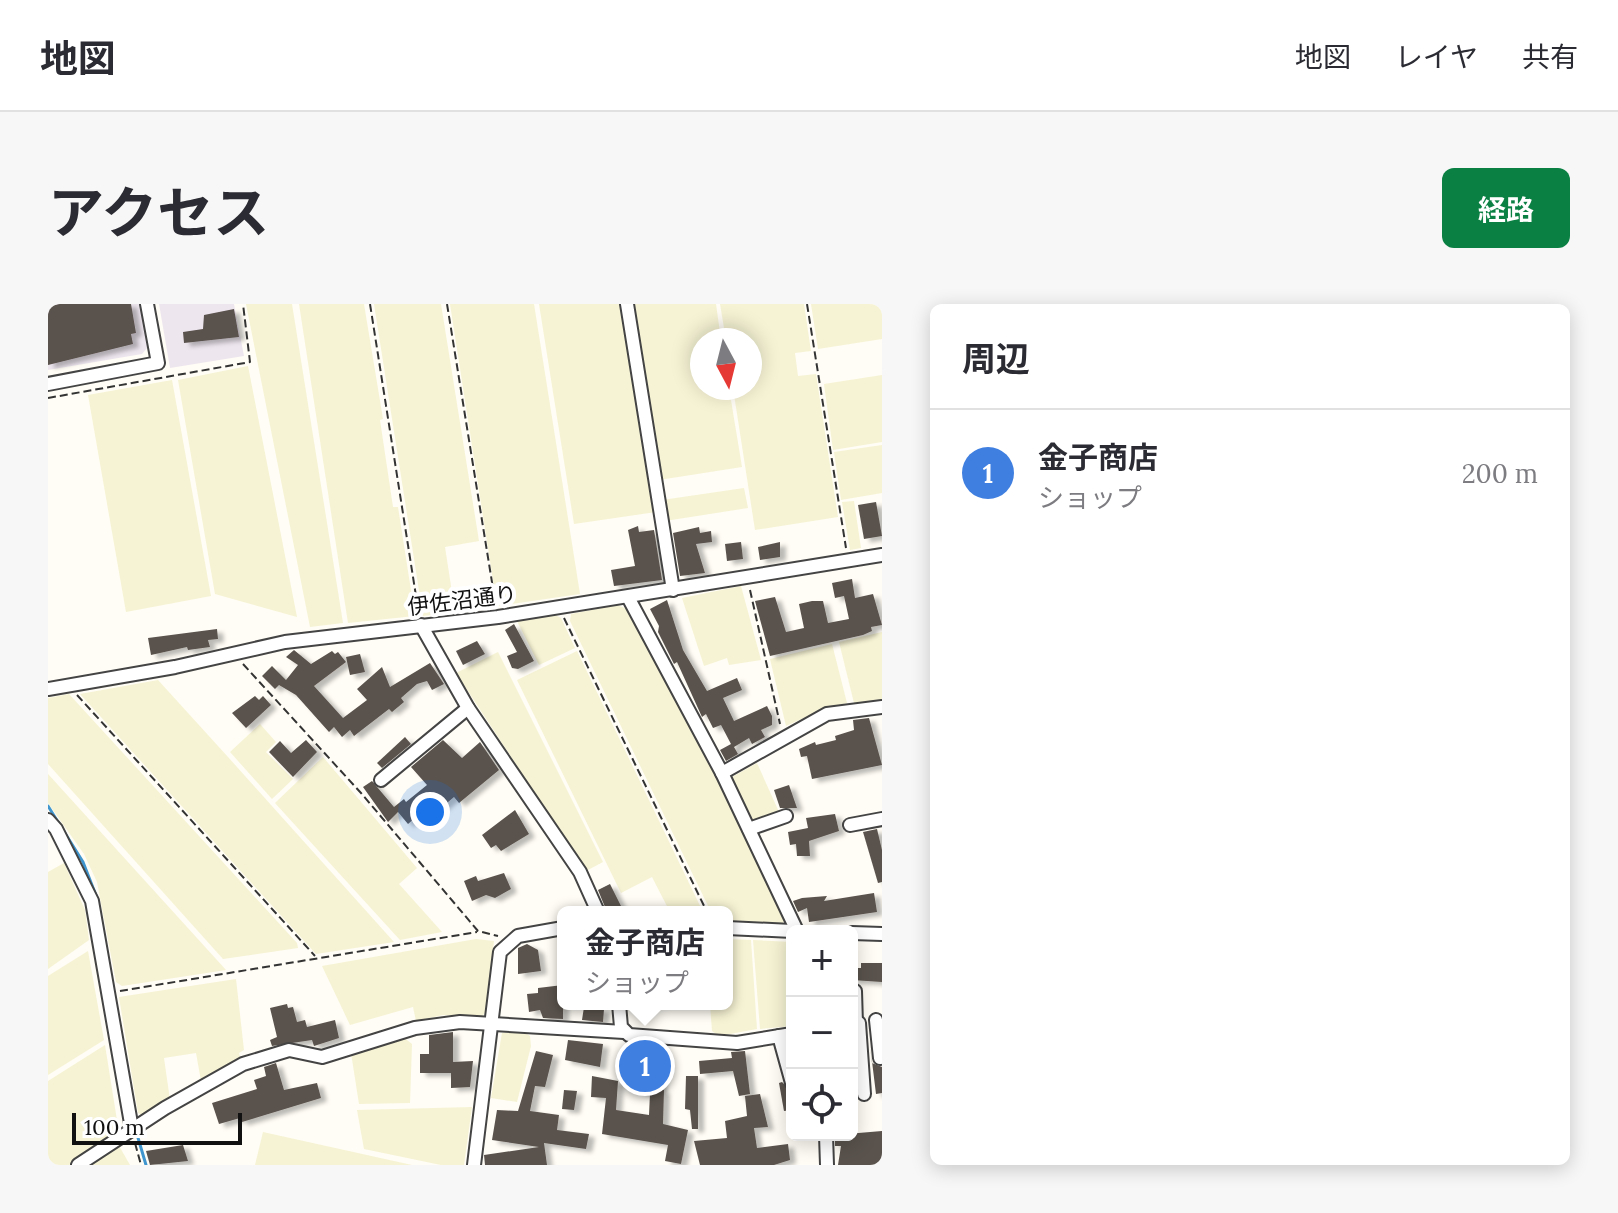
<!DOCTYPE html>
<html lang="ja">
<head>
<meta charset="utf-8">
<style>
	body { margin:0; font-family:Lora,"Noto Sans JP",serif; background:#f7f7f7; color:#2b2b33 }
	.controls { position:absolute; right:24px; bottom:24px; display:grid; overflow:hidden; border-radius:12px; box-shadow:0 4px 20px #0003 }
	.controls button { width:72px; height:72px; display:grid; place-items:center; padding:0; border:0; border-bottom:2px solid #e1e1e2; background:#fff; color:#2b2b33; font:40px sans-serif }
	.compass { position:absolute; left:642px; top:24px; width:72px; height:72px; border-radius:50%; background:#fff; box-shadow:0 4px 20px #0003; rotate:173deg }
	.scale { position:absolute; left:24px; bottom:20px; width:170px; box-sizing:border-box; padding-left:8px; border:4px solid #111; border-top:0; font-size:22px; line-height:28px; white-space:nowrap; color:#111; -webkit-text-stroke:6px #fff; paint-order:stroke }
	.you { position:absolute; left:382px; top:508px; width:28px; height:28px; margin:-20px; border:6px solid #fff; border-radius:50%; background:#1a73e8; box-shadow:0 0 0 12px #1a73e833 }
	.badge { display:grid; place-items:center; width:52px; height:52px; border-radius:50%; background:#0b8043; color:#fff; font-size:26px; font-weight:700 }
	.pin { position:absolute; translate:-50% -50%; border:4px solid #fff; box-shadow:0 2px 8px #0006 }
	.popup { position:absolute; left:509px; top:602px; width:176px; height:104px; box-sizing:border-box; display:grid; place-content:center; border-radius:12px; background:#fff; filter:drop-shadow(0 2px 6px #0005); font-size:26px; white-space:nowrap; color:#7c7c81 }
	.popup b { font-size:30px; color:#2b2b33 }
	.popup::after { content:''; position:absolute; left:50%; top:100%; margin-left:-16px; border:16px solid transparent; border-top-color:#fff }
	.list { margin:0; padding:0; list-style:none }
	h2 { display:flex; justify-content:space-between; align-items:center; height:104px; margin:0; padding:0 32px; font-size:34px }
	h2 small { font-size:26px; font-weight:400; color:#7c7c81 }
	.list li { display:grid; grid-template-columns:52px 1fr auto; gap:24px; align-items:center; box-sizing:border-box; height:128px; padding:0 32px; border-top:2px solid #e1e1e2 }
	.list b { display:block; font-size:30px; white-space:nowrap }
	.list p { margin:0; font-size:26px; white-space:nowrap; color:#7c7c81 }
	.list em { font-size:26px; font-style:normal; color:#7c7c81 }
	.icon { flex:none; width:44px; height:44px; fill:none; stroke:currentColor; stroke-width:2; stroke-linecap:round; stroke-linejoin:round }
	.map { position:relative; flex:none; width:834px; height:861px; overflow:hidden; border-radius:12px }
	header { display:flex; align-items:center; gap:48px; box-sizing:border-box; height:112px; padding:0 40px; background:#fff; border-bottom:2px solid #e1e1e2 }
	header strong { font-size:38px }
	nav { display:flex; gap:44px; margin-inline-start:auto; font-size:28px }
	.intro { display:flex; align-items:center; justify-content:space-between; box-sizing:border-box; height:192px; padding:0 48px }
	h1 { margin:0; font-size:56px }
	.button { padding:20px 36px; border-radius:12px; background:#0b8043; color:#fff; font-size:28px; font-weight:700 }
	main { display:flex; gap:48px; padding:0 48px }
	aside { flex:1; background:#fff; border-radius:12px; box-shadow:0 4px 20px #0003 }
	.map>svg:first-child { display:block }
	.industrial { fill:#eee6ef }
	.farmland { fill:#f6f3d4 }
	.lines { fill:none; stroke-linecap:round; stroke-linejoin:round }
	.stream { stroke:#3f96cf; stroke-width:3 }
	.building { fill:#5a524d; filter:url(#shadow) }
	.minor-casing { stroke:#444; stroke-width:16 }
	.path { stroke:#333; stroke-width:2; stroke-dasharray:8 4; stroke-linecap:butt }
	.minor { stroke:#fff; stroke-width:12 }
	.labels { text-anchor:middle; stroke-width:8; stroke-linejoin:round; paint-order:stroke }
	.street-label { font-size:22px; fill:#111; stroke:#fff }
</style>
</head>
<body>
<header>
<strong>地図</strong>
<nav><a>地図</a><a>レイヤ</a><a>共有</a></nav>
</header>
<div class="intro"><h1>アクセス</h1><a class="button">経路</a></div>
<main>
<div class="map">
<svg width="834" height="861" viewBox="0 0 834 861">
	<defs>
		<filter id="shadow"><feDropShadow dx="6" dy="3.5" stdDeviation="2" flood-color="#0004"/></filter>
	</defs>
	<rect width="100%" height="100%" fill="#fffdf5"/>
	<g class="industrial">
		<path d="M0,0H92L100,43L94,50L0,66Z"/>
		<path d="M111,0H186L196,52L122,64Z"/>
	</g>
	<g class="farmland">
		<path d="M198,0H244L295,319L262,323Z"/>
		<path d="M251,0H316L335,115L332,116L345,203H350L367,312L300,319Z"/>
		<path d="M326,0H393L431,237L397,243L407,308L375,312Z"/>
		<path d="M402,0H486L532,290L449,302Z"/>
		<path d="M491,0H575L608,208L526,220Z"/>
		<path d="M583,0H668L673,36H654V84H681L694,163L611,176Z"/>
		<path d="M672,0H756L763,47L747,49L750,72L768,70L790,213L707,226L685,84H702V36H678Z"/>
		<path d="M763,0H834V35L770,45Z"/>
		<path d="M200,62L249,313L167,290L130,76Z"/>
		<path d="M834,71V138L785,146L776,80Z"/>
		<path d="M124,76L163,292L78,308L40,91Z"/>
		<path d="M834,141V189L793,196L786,148Z"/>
		<path d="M696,184L700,204L617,217L614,196Z"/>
		<path d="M806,197L813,244L802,246L794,198Z"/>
		<path d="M693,282L713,356L681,361L679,354L656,362L634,294Z"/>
		<path d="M569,301L579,305L664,466L737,616L734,620L679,618V608H663L522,317L523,310Z"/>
		<path d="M507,311L513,314L527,344L491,361L469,317Z"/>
		<path d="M834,328V396L806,399L791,338Z"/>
		<path d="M784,340L799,399L773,406L738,422L722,355Z"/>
		<path d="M529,347L655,608H622L604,573L573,589L469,376Z"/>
		<path d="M450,348L555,558L538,567L408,369Z"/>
		<path d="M110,376L180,453L346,638L268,650L32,390Z"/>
		<path d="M21,390L249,639L250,644L175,655L0,460V394Z"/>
		<path d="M212,420L228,438L218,448L245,475L224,495L182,448Z"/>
		<path d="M275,453L369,564L351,580L394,628L352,636L227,499Z"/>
		<path d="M709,459L731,508L709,517L704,515L684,473Z"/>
		<path d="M0,470L178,666L74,682L68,678L49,578L36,550L0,499Z"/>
		<path d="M16,559L37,606L41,636L0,665V568Z"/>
		<path d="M428,635L446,637L437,709L432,714L395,711L368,717L365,703L302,721L274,662Z"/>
		<path d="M679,635L703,636L709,725L671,732L664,727L662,700H679Z"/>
		<path d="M705,636L744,638V722L712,725Z"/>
		<path d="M40,647L56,736L0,771V672Z"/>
		<path d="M188,675L196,746L191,749L193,756L153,777L148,749L116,754L122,796L97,812L90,809L71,693Z"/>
		<path d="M476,728L482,732L483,742L469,798L443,794L454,729Z"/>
		<path d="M355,733L364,740L362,799L311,800L303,749Z"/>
		<path d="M57,741L71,829L21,861H0V777Z"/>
		<path d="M424,803L416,861H393L316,845L309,806Z"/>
		<path d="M215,828L364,861H207Z"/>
		<path d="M70,840L82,861H37Z"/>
	</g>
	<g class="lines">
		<g class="stream">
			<path d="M0,502L35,558L49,594"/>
			<path d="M63,673L82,780"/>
			<path d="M88,827L98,861"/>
		</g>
	</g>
	<g class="building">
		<path d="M11,0H83L88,29L83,30L85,40L0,61V2Z"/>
		<path d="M186,5L191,33L136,39L135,28L155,25L156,11Z"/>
		<path d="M828,198L834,232L816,235L810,201Z"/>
		<path d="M590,222L591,228L606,226L614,276L566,282L563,266L587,262L580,226Z"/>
		<path d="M651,223L652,229L663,227L664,238L648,240L657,269L632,272L625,229Z"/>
		<path d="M693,238L695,255L679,257L677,240Z"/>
		<path d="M732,238V253L712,256L710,243Z"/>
		<path d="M804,275L807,294L825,290L834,321L823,323L824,327L815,331L722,352L707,297L727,293L738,328L756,324L751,300L764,297H775L780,319L801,315L796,292L787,294L784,279Z"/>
		<path d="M422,288L433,289L434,300L415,303L413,289Z"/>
		<path d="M619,296L635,346L659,387L689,374L694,386L675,394L686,417L719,402L724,412V421L713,426L717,433L704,440L701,434L686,443L690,450L678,457L672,446L683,440L673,421L665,424L658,410L654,413L629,358L626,360L610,328L611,322L602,305Z"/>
		<path d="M466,320L486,357L470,365L464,364L459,352L469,348L457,326Z"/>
		<path d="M169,325L170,335L160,336L162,343L140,346L139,343L103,351L100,334Z"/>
		<path d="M429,337L437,350L415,361L408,347Z"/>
		<path d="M246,346L263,360L284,347L287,350L290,348L298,358L266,382L295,414L319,396L309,385L334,363L342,383L382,359L396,380L384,386L379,377L369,380L353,394L356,398L344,408L341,405L306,432L302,426L294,433L286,423L281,428L248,391L231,381L227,385L214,372L224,362L238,376L250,361L238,353Z"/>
		<path d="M312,350L317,368L302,371L298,353Z"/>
		<path d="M207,392L211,396L215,392L223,401L198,424L184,409Z"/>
		<path d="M821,414L834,461L764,475L759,452L753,453L751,445L767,438L768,441L788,436L787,432L806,426L805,416Z"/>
		<path d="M357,433L363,440L334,464L329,459Z"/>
		<path d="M258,436L269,448L245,473L221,448L232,437L243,449Z"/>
		<path d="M395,436L414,454L432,438L451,466L411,499L406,493L387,509L381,502L360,520L350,508L340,518L315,483L324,477L346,503L356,495L358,498L379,481L363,463Z"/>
		<path d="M741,481L749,504H732L726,486Z"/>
		<path d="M467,506L481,530L453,547L448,541L443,544L434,531Z"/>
		<path d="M787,510L791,527L761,537L762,552H749L748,540L742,541L740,528L760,524L758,514Z"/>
		<path d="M829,525L834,546V578L830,579L815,528Z"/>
		<path d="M456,569L463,585L447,594L438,591L424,597L416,577L428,572L430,577Z"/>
		<path d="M562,580L576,608H559L550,586Z"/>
		<path d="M826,589L829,608L761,618L759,604L750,608L745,597L754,594L779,592L776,597Z"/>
		<path d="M479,640L490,646L493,667L470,670V644Z"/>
		<path d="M813,659H834V678L804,676V664H813Z"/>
		<path d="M515,681V715L495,714L492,706L481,708L479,690L490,689V684Z"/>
		<path d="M239,700L240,704L245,703L249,718L257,716L259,723L287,716L291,734L266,742L264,736L224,742L222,736L229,733L222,704Z"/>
		<path d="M536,703L556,705L555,718L534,716Z"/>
		<path d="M405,728V758L425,757L422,783L403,784V769H372V750H381V731Z"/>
		<path d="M520,736L555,740L552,763L517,756Z"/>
		<path d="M822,741L824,759L834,763V789L828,790Z"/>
		<path d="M582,742H603L602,773L613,774V786H616L615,820L640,826L633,860L617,857L620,841L554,830L558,794L543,793L544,772L570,777L568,806L601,811L602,789L592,788L593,766L577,765V750H582Z"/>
		<path d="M488,747L505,751L497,783L487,782L482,807L511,811L509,826L541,830L538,845L496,839L499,861H437L436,851L491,843L444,836L449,806L470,807Z"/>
		<path d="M697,747L702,790L691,792L685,767L652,770L651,757L684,754L683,748Z"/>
		<path d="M228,759L236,786L269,779L273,794L194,818L192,814L171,820L164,799L209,785L206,776L218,772L216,763Z"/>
		<path d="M638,772H650V825H644L642,806L637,805Z"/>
		<path d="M734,778L744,788V806L736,807L731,779Z"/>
		<path d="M516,786L529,787L526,806L514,805Z"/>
		<path d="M712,790L720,823L706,824L709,844L740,840L742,856L726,861H652L646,837L679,834L677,817L699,812L697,792Z"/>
		<path d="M834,827V861H790L793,842H787V831Z"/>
		<path d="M135,841L140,857L102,861L98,847Z"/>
	</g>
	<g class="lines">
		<g class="minor-casing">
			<g id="minor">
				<path d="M579,0L625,286"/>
				<path d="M0,80L110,59L99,0"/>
				<path d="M580,293L674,469L749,627"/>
				<path d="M373,321L420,404L532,568L550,608"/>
				<path d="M0,385L127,363L237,338L450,313L834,251"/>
				<path d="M674,469L779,410L834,403"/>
				<path d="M333,476L420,404"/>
				<path d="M0,516L8,525L44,597L84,825"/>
				<path d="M802,521L834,515"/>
				<path d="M701,525L738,512"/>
				<path d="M679,624L744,627"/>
				<path d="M804,629L834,630"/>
				<path d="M807,687L808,720"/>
				<path d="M571,700L573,723L581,731L689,739L744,730"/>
				<path d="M828,716L832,754"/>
				<path d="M811,719L816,790"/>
				<path d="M731,732L744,779"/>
				<path d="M778,831L779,861"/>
				<path d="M30,861L117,804L195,760L241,746L274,753L367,724L412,718L576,728"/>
				<path d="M426,861L452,648L470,632L515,624"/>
			</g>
		</g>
		<g class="path">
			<path d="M322,0L371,311"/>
			<path d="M399,0L448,303"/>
			<path d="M759,0L798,244"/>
			<path d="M0,94L202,58L195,0"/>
			<path d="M702,286L732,420"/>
			<path d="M516,314L659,608"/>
			<path d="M195,360L313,489L430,627L450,632"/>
			<path d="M29,391L267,652"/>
			<path d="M72,687L429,628"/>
			<path d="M87,839L93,861"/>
		</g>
		<use href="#minor" class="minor"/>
	</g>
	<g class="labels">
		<g class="street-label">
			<text transform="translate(414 296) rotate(-7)" y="8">伊佐沼通り</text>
		</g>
	</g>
</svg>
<div class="controls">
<button>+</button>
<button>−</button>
<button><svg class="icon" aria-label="locate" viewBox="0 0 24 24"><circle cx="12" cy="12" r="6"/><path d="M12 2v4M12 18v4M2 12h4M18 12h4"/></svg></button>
</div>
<svg class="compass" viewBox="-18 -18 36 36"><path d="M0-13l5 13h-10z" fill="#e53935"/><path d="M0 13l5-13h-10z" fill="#7c7c81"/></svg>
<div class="scale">100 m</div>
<div class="you"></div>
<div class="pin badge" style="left:597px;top:762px;background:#3f7fe0">1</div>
<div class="popup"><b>金子商店</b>ショップ</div>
</div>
<aside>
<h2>周辺<small></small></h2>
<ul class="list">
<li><span class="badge" style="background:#3f7fe0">1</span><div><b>金子商店</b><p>ショップ</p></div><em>200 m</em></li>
</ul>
</aside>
</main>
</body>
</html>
